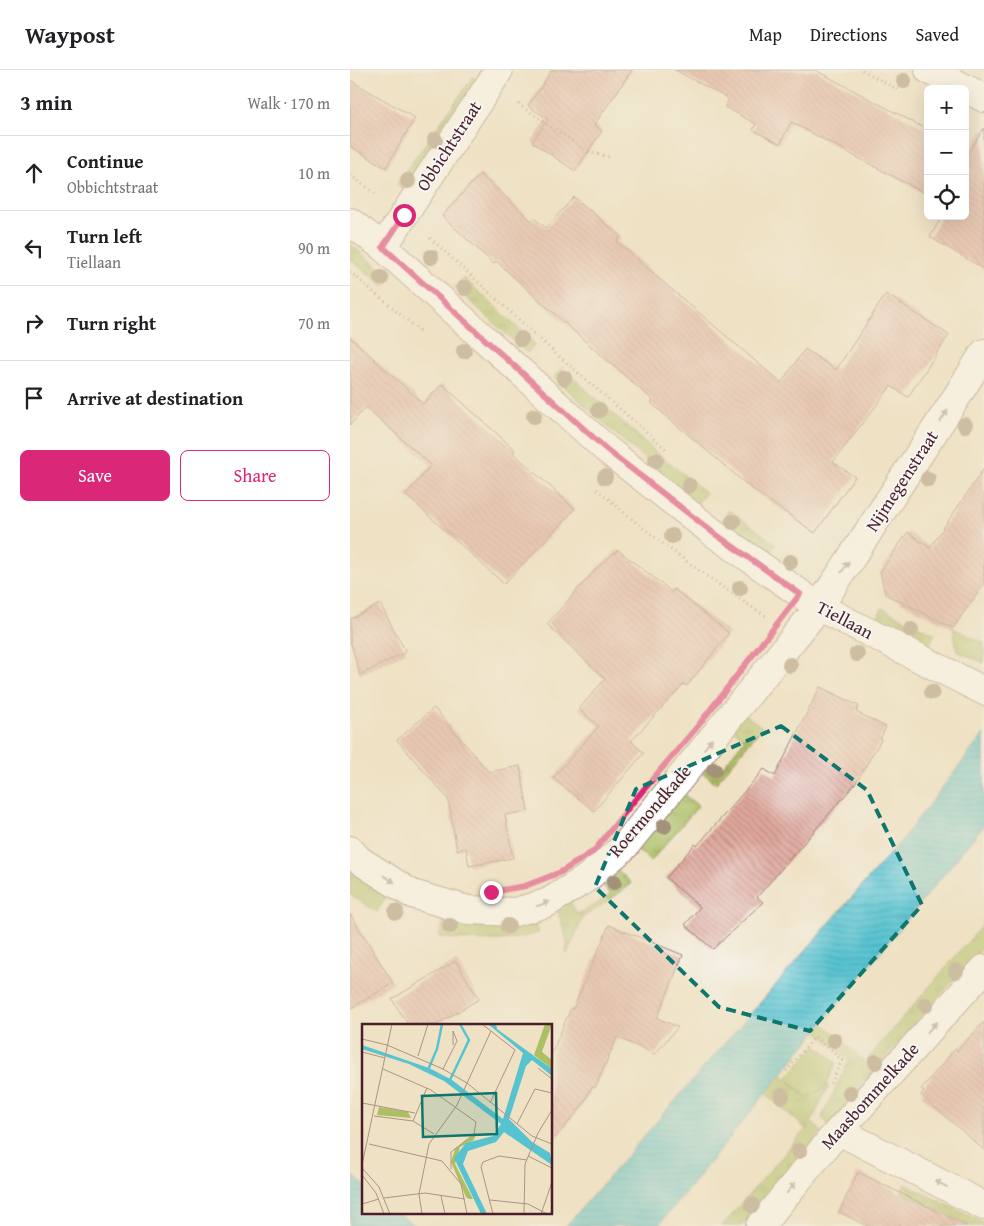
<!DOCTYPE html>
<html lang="en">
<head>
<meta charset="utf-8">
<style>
	body { margin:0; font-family:"Gentium Book Plus",serif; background:#f2f2f2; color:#202124 }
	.controls { position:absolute; right:15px; top:15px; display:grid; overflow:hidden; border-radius:8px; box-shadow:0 5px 20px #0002 }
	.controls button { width:45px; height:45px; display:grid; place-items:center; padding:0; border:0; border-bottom:1px solid #e0e0e0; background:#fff; color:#202124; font:25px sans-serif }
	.stop { position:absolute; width:15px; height:15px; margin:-11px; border:4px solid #db2777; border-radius:50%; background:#fff }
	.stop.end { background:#db2777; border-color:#fff; box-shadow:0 1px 5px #0008 }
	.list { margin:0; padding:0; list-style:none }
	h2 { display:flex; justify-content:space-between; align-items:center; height:65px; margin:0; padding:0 20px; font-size:21px }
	h2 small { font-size:16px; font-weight:400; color:#757577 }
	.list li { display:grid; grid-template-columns:32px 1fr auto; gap:15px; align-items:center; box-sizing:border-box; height:75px; padding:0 20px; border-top:1px solid #e0e0e0 }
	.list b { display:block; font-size:19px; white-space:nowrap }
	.list p { margin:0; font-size:16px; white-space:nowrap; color:#757577 }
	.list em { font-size:16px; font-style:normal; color:#757577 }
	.actions { display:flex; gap:10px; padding:15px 20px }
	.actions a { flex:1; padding:11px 0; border:1px solid #db2777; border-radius:8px; text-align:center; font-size:18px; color:#db2777 }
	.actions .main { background:#db2777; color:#fff }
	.icon { flex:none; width:28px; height:28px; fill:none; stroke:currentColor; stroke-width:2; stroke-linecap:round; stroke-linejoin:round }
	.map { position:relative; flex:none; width:634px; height:1156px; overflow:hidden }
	header { display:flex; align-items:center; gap:30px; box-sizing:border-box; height:70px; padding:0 25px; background:#fff; border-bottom:1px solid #e0e0e0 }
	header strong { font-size:24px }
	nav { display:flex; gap:28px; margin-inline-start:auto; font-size:18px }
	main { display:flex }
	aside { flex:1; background:#fff }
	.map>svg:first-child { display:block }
	.grass { fill:url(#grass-tufts); stroke:#7b6f47 }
	.park { fill:#acbf63; stroke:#7b6f47 }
	.water { fill:url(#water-rules); stroke:#50717e }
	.building { fill:url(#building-back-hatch) }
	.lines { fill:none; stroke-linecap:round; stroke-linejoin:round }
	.minor-casing { stroke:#9c8077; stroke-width:30 }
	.path { stroke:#9c8077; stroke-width:3; stroke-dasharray:1 4; stroke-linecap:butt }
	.minor { stroke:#fff; stroke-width:28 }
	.tree { fill:#a49179 }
	.oneway { fill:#ae9aa0 }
	.route { stroke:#db2777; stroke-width:6 }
	.marked { fill:none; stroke:#0f766e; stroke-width:4; stroke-dasharray:10 6; stroke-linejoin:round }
	.labels { text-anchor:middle; stroke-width:4; stroke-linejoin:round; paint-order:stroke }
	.street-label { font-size:18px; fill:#4a1f2b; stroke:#f6f6f2 }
	.inset-river { fill:none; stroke:#57c3d0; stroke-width:2.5 }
	.inset-road { fill:none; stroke:#ad9386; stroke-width:1 }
	.view { fill:#0f766e; fill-opacity:0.15; stroke:#0f766e; stroke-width:2.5 }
	.inset-edge { fill:none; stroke:#4a1f2b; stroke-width:2.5 }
</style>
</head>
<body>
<header>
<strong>Waypost</strong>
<nav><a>Map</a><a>Directions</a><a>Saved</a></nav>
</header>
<main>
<aside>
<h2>3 min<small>Walk · 170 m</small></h2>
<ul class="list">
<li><svg class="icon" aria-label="ahead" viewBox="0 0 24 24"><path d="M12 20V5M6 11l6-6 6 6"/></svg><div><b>Continue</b><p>Obbichtstraat</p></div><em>10 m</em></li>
<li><svg class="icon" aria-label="left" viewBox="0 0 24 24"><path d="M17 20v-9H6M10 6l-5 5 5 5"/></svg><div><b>Turn left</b><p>Tiellaan</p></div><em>90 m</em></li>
<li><svg class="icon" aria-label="right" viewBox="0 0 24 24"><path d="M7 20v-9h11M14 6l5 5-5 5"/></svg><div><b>Turn right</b></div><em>70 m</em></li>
<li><svg class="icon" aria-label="arrive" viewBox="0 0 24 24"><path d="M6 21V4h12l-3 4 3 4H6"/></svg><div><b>Arrive at destination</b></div></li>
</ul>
<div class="actions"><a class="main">Save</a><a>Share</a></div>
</aside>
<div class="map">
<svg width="634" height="1156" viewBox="0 0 634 1156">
	<defs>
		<pattern id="grass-tufts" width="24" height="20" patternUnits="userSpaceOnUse" patternTransform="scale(1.25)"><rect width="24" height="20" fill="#acbf63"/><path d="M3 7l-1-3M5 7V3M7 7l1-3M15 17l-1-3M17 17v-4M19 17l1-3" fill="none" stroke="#8e9b52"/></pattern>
		<pattern id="water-rules" width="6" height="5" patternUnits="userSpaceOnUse" patternTransform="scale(1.25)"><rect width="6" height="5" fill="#57c3d0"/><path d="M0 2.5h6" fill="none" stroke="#4da7b3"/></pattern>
		<pattern id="building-back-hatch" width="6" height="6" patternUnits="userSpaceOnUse" patternTransform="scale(1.25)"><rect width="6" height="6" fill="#e0a89d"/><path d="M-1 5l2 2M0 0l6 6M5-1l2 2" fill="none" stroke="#b88880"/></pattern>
	</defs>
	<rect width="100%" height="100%" fill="#f6f6f2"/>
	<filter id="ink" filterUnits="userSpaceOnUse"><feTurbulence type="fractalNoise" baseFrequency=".02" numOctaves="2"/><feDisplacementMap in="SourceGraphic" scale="10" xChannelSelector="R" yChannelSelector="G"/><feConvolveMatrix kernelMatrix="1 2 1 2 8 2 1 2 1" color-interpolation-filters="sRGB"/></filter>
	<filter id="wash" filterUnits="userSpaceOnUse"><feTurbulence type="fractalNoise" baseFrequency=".0096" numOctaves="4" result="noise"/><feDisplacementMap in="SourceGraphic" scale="20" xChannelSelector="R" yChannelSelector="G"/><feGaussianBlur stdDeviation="1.12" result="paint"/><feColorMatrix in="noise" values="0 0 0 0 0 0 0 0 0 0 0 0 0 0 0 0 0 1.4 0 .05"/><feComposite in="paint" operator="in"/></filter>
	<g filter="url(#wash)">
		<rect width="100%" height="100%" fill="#efe1c3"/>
		<g class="grass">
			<path d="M123,7L132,12L56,121L47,114Z"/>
			<path d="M0,174L41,207L34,216L0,189Z"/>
			<path d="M114,208L185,274L177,283L105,217Z"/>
			<path d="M212,298L306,382L356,423L347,433L269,367L204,307Z"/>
			<path d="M379,440L426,474L419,484L372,450Z"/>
			<path d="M532,538L585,564L578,577L526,551Z"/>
			<path d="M603,558L634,573V593L607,581Z"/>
			<path d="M394,644L412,657L366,713L349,700L359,688L372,698L395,669L383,659Z"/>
			<path d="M331,722L348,736L301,791L285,778Z"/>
			<path d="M0,798L38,823L27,842L0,824Z"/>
			<path d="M266,798L281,813L269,823L252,835L233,847L217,884V870L207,838L219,830L227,844L247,834L260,824L250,811Z"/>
			<path d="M95,846H183L189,863C152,873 127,872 89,867Z"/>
			<path d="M634,853V876L524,1000L479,1056L472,1047L499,990L467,961L473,953L515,992Z"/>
			<path d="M431,1004L458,1029L477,1014L478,1017L461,1052L472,1062L391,1156H372L456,1059L415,1023Z"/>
			<path d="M555,1114L634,1153V1156H620L551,1122Z"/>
		</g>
		<path class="park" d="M466,975L486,992L477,1014L458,1029L437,1008Z"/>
		<g class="water">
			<path d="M634,664V755L308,1156H216L550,772Z"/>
			<path d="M0,1103L14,1115V1142H45L66,1156H0Z"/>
		</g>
		<g id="blocks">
			<g class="building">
				<path d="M202,0H282L244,55L252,61L225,101L182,72L198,49L178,36Z"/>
				<path d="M325,0H465L578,60V125L441,52L430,74L403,60L406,54L375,37L379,29Z"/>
				<path d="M0,10L65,48L36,98L0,76Z"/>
				<path d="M634,58V199L580,167L592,146H615V88Z"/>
				<path d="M130,104L182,151L184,148L196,158L224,127L271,167L267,171L313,212L431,313L455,279L486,300L536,224L599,265L558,327L541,316L483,392L505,407L465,463L402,419L301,333L303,330L236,272L146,191L144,194L92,146Z"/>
				<path d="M0,267L73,334L92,314L165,380L163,383L225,439L154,514L56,425L81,395L16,337L0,355Z"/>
				<path d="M634,398V514L603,558L535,524L530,502L558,462L580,478Z"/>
				<path d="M268,480L322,522L324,519L379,563L337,616L334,614L281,671L294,683L244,741L203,708L249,656L229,639L255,609L197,554L249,496Z"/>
				<path d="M30,534L56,582L10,605L0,570V549Z"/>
				<path d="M470,617L509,636L506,642L536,657L530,669L531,670L505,714L407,827L413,832L363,879L335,855L350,837L316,808L345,774L347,776L414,699L425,706Z"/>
				<path d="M84,638L139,702L170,696L178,741L155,745L163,788L119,796L116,778L107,780L98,729L47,670Z"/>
				<path d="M0,844L43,913L0,939Z"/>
				<path d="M259,855L333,885L307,948L328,957L305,984L267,967L245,1018L242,1017L232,1036L201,1073V985L221,938L223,939Z"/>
				<path d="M106,891L129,929L86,955H58L42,929Z"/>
				<path d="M634,952V1080L571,1025L574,1021L571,1019L605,979L607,981Z"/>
				<path d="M508,1102L617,1156H517L489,1142Z"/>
			</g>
		</g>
	</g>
	<g filter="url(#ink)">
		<use href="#blocks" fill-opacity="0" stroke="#9c8077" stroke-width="1"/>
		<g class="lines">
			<g class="minor-casing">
				<g id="minor">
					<path d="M579,0L634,28"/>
					<path d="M0,152L33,177L256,379L361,461L469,537L634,621"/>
					<path d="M33,177L149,0"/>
					<path d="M0,780L9,790L62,824L118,840L165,842L197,833L237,808L274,777L469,537L604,331L634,283"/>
					<path d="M489,1061L634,1136"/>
					<path d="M410,1156L484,1066L634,899"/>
				</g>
			</g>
			<g class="path">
				<path d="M512,0L551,21"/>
				<path d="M168,34L240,83L260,87"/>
				<path d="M0,105L26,124"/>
				<path d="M80,168L203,281L316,379"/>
				<path d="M0,202L70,261"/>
				<path d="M247,419C300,466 357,508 417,547"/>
				<path d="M436,1001L465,967L492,990L480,1016"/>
			</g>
			<use href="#minor" class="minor"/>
		</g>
		<g class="tree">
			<circle cx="554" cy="11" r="8"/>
			<circle cx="85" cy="70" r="8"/>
			<circle cx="58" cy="111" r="8"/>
			<circle cx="81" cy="187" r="8"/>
			<circle cx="31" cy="208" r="8"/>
			<circle cx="115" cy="218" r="8"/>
			<circle cx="171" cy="269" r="8"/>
			<circle cx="114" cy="281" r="8"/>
			<circle cx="214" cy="308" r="8"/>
			<circle cx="249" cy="340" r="8"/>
			<circle cx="184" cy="346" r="8"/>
			<circle cx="615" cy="355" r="8"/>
			<circle cx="306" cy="390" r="8"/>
			<circle cx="255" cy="407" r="8"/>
			<circle cx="578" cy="409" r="8"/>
			<circle cx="339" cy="416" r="8"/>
			<circle cx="383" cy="452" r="8"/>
			<circle cx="322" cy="466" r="8"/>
			<circle cx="440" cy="492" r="8"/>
			<circle cx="390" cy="518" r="8"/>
			<circle cx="561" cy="560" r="8"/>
			<circle cx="507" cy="584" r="8"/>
			<circle cx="440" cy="595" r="8"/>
			<circle cx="582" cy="622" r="8"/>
			<circle cx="364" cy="700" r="8"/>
			<circle cx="314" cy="756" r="8"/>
			<circle cx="264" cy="812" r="8"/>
			<circle cx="46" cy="842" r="8"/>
			<circle cx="100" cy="856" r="8"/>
			<circle cx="158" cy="856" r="8"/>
			<circle cx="606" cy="901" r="8"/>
			<circle cx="576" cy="935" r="8"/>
			<circle cx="484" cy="970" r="8"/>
			<circle cx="526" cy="992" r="8"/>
			<circle cx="500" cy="1023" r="8"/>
			<circle cx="432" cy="1026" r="8"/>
			<circle cx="449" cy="1081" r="8"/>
			<circle cx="402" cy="1135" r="8"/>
		</g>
		<defs><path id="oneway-solid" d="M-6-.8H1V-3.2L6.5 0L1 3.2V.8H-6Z" transform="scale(1.25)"/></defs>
		<g class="oneway">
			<use href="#oneway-solid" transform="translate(594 346) rotate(-57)"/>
			<use href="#oneway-solid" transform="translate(495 497) rotate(-57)"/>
			<use href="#oneway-solid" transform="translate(358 674) rotate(-51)"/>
			<use href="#oneway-solid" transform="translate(39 809) rotate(32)"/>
			<use href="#oneway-solid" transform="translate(193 834) rotate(-20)"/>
			<use href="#oneway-solid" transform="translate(582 957) rotate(-48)"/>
			<use href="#oneway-solid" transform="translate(591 1114) rotate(-153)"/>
			<use href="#oneway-solid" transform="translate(441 1118) rotate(-50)"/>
		</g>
	</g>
	<g class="lines" filter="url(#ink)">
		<path class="route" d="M54,145L33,177L256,379L361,461L450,524L347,657L284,731L244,781L211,802L175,816L141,822"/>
	</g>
	<path d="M0 0H634V1156H0ZM431,656L517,720L572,835L460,961L369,937L245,817L286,719Z" fill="#efe1c3" fill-opacity=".55" fill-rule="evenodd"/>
	<path class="marked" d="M431,656L517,720L572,835L460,961L369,937L245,817L286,719Z"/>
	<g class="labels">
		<g class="street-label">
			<text transform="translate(99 76) rotate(-57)" y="6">Obbichtstraat</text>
			<text transform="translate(552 411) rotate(-57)" y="6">Nijmegenstraat</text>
			<text transform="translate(495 550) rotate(28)" y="6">Tiellaan</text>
			<text transform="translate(300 741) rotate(-49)" y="6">Roermondkade</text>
			<text transform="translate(520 1026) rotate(-48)" y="6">Maasbommelkade</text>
		</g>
	</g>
	<g transform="translate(12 954)">
		<rect width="190" height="190" fill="#efe1c3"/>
		<path d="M183,0H190L180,28L190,36V45L172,31ZM17,83L46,88L49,94L15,91ZM114,109L112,116L98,123L93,140L111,175H107L104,173L89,138L93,125Z" fill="#acbf63"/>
		<path d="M126,0H134L135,5L190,45V52L170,36L164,42L147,95L170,118L188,129L190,141L142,108L134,118L106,127L101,140L125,190H119L92,134L104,119L131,112L139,100L82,57L47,40L0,25V21L67,44L90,56L141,95L161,29Z" fill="#57c3d0"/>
		<path class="inset-river" d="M66,46L75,25L80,0M88,56L107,16L98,0"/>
		<path class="inset-road" d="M120,0L153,26L128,79M0,15L25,21L81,45L105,59L170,112L190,120M0,28L23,34M56,32L66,0M176,44L190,55M21,45L69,66L114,98L112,110L89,128V145M81,45L95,17L91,7V21M0,79L53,89M12,92L51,97M51,97L65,64M51,97L72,110M155,100L173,65L190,69M7,120L80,137L99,160L105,190M166,132L190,144M0,141L30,0M0,144L17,163L28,190M0,151L14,169L22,190M79,172L83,190M22,174L63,169L103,175M128,176L166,180L185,190M0,180L17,175M60,190L57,170L67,120L95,81L129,7M131,190L119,143L121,138L137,132L165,136M162,190L163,140L176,109L190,86M179,190L190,158"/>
		<path class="view" d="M134,69L135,110L61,113L60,72Z"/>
		<rect width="190" height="190" class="inset-edge"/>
	</g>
</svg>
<div class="controls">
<button>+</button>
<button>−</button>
<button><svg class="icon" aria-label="locate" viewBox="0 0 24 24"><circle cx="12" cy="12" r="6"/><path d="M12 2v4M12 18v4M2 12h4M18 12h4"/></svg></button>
</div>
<div class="stop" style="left:54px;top:145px"></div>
<div class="stop end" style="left:141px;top:822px"></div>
</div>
</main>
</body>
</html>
